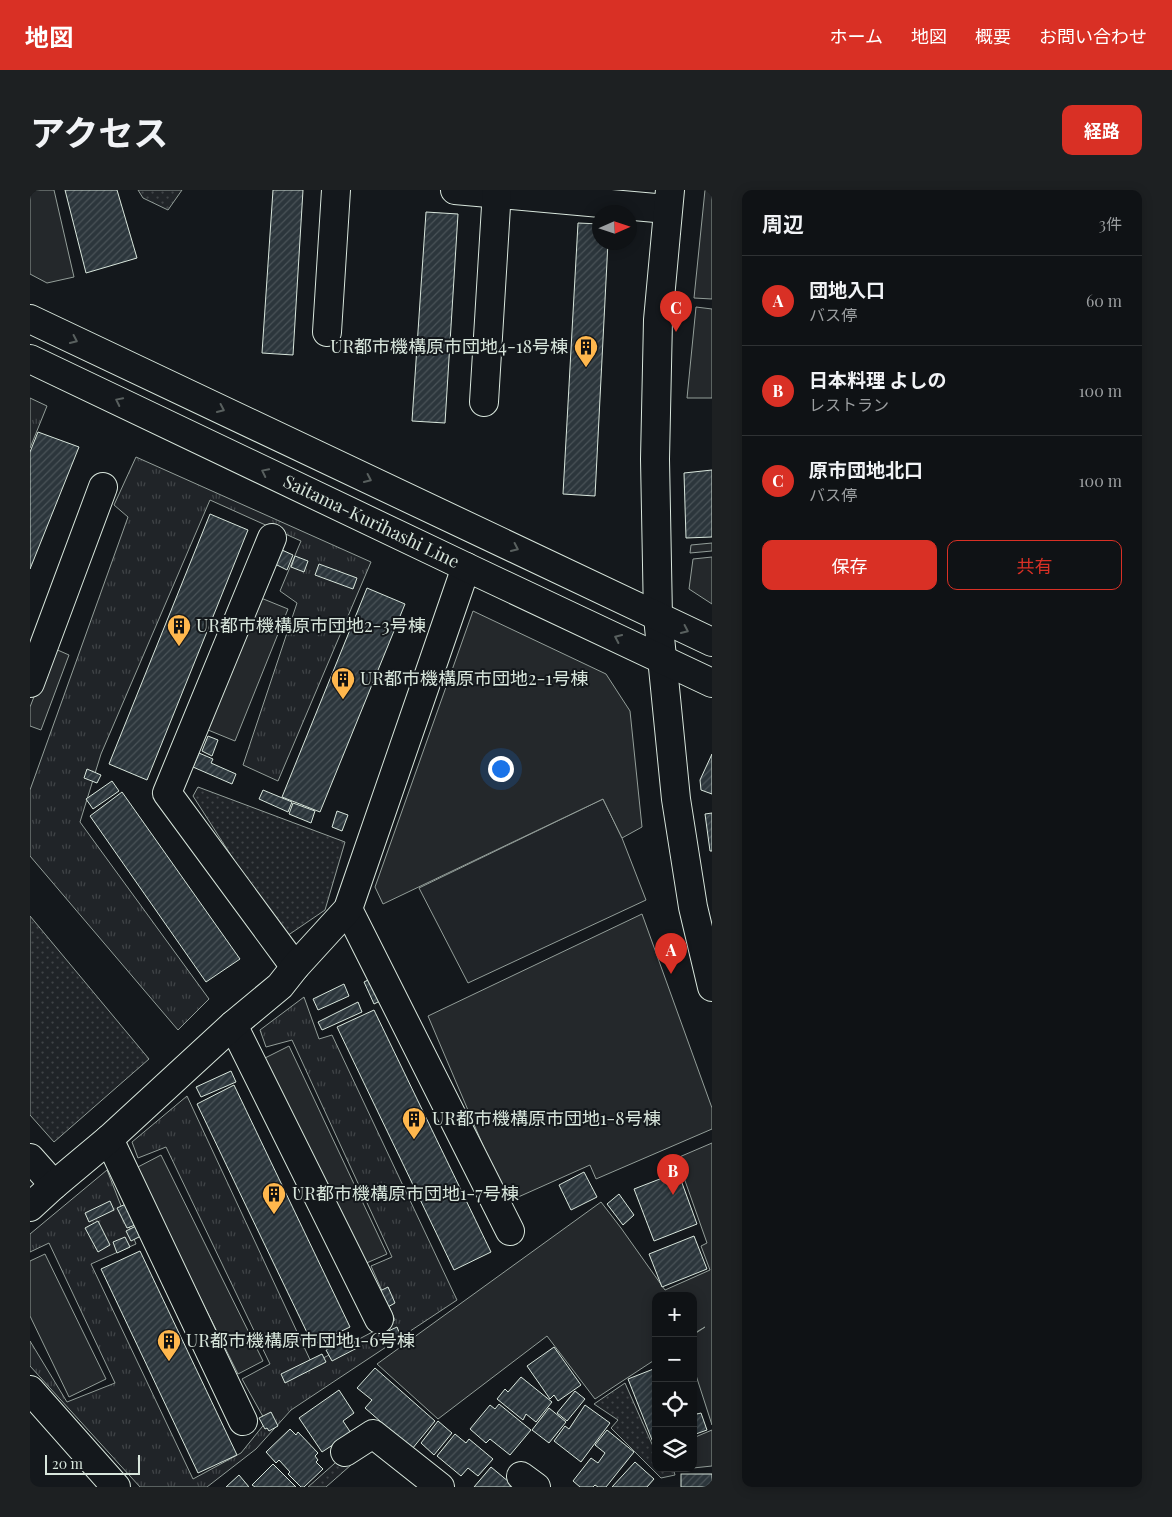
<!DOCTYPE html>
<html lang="ja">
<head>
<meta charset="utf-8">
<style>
	body { margin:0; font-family:"Playfair Display","Noto Sans JP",serif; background:#1d2022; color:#f1f3f6 }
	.controls { position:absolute; right:15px; bottom:15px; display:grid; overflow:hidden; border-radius:10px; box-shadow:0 2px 12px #0003 }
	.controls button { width:45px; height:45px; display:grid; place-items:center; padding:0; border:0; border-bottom:1px solid #2f3234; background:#0f1215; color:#f1f3f6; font:25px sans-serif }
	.compass { position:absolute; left:562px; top:15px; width:45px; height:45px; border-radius:50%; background:#0f1215; box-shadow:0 2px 12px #0003; rotate:87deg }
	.scale { position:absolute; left:15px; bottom:12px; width:95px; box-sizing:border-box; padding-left:5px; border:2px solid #d8e6dc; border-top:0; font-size:14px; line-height:18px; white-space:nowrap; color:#d8e6dc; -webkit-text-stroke:4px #14181c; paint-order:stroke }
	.you { position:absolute; left:470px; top:578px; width:18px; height:18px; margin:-12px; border:4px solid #fff; border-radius:50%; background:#1a73e8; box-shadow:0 0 0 8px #1a73e833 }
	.badge { display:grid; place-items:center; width:32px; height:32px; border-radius:50%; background:#d93025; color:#fff; font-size:16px; font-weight:700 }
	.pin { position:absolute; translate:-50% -41px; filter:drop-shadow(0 1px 2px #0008) }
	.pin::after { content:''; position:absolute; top:26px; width:18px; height:15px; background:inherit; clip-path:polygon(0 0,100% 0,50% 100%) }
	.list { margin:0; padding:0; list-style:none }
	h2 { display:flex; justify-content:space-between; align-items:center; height:65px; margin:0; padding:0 20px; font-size:21px }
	h2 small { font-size:16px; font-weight:400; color:#9b9ea0 }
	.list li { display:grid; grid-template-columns:32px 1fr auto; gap:15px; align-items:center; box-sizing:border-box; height:90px; padding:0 20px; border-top:1px solid #2f3234 }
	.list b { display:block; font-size:19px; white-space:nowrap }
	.list p { margin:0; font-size:16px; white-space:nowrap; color:#9b9ea0 }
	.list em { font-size:16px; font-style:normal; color:#9b9ea0 }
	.actions { display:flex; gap:10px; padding:15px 20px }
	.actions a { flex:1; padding:11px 0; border:1px solid #d93025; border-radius:10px; text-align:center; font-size:18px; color:#d93025 }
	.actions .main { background:#d93025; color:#fff }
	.icon { flex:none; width:28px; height:28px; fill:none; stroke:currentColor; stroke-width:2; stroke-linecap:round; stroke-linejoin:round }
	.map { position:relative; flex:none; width:682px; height:1297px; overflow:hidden; border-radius:10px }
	header { display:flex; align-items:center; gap:30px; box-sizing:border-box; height:70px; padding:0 25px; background:#d93025; color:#fff }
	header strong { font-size:24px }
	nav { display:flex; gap:28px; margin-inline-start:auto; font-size:18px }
	.intro { display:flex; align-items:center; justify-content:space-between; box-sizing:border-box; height:120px; padding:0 30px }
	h1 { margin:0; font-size:35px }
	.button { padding:12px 22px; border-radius:10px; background:#d93025; color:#fff; font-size:18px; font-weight:700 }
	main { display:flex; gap:30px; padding:0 30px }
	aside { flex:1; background:#0f1215; border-radius:10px; box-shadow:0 2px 12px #0003 }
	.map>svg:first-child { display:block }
	.grass { fill:url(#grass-tufts); stroke:#939e99 }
	.park { fill:url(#park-dots); stroke:#939e99 }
	.pitch { fill:#202428; stroke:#939e99 }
	.parking { fill:#24282b; stroke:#939e99 }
	.building { fill:url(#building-hatch); stroke:#d8e6dc }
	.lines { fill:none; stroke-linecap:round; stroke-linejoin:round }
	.minor-casing { stroke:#d8e6dc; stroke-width:30 }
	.major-casing { stroke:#d8e6dc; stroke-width:30 }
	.minor { stroke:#14181c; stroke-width:28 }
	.major { stroke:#14181c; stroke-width:28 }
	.oneway { stroke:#59605f }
	.labels { text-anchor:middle; stroke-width:4; stroke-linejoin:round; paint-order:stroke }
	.poi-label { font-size:18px; fill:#d8e6dc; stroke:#14181c; text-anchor:start }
	.street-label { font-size:18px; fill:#d8e6dc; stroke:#14181c }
</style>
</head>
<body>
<header>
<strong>地図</strong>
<nav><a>ホーム</a><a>地図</a><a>概要</a><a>お問い合わせ</a></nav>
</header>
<div class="intro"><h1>アクセス</h1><a class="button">経路</a></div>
<main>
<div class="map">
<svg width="682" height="1297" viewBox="0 0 682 1297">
	<defs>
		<pattern id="grass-tufts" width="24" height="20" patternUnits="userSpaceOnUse" patternTransform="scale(1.25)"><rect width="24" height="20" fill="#202428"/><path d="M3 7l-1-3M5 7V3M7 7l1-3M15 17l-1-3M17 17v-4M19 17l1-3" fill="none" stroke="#404447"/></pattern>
		<pattern id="park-dots" width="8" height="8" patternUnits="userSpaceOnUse" patternTransform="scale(1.25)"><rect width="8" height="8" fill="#202428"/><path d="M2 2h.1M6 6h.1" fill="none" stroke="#404447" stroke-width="1.8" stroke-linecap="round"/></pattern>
		<pattern id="building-hatch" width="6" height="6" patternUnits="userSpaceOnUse" patternTransform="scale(1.25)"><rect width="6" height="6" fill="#2c363c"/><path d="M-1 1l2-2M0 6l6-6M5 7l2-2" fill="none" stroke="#4a5358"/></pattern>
	</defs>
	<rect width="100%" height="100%" fill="#14181c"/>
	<g class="grass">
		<path d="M0,208L17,216L0,258Z"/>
		<path d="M106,267L341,372L248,591L213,575L267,413L250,401L271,351L180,310L71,564L50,632L179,809L148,840L0,666V600L98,327L84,315Z"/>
		<path d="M274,807L289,849L302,845L427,1110L261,1220L226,1259L177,1297H110L0,1176V1151L37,1212L85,1193L19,1053L0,1062V1044L77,980L106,1054L61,1074L163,1289L211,1263L236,1232L212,1189L240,1174L136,957L108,968L102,952L157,906L282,1174L365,1130L341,1076L362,1067L262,850L236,857L230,840Z"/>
	</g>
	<g class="park">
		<path d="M108,0H152L138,20L113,8Z"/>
		<path d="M168,597L315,652L295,720L254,748L163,606Z"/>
		<path d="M0,726L119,869L24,952L0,925Z"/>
		<path d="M595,1193L626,1263V1278H643L645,1285L631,1288L581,1238L588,1230L564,1214Z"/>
		<path d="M313,1266L321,1275L296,1297H278Z"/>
	</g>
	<path class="pitch" d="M573,609L592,648L616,710L438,793L389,698Z"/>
	<g class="parking">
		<path d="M0,0H24L44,87L17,93L0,84Z"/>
		<path d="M675,0H682V109L664,108Z"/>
		<path d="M666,117L682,119V208H657Z"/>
		<path d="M682,353V361L660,363L661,355Z"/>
		<path d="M682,367V414L659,399L663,369Z"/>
		<path d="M231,408L258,419L205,551L178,540Z"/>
		<path d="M443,421L576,484L600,521L612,637L592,648L573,609L353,714L345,697Z"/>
		<path d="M23,458L39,465L11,540L0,536V517Z"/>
		<path d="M612,724L682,918V939L566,989L560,975L477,1012L398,826Z"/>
		<path d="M259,856L357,1064L332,1075L235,868Z"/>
		<path d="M682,953V1235L663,1176V1145L675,1137L663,1144V1106H626V1169L565,1209L517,1146L408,1229L347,1174L571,1012L591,1038L635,1100L680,1080L671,1056L677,1053L647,968Z"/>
		<path d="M131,965L233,1171L208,1184L106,978Z"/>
		<path d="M15,1064L76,1189L39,1207L0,1126V1071Z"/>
		<path d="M682,1240V1276L663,1278V1248Z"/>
	</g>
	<g class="building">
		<path d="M35,0H87L107,68L56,83Z"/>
		<path d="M243,0H273L263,165L232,163Z"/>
		<path d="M396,22L428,24L415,233L382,231Z"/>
		<path d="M548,33L570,34V52H578L565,306L533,304Z"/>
		<path d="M8,242L49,257L0,379V262Z"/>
		<path d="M682,280V347L656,348L654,283Z"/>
		<path d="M180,324L218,340L117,590L79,574Z"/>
		<path d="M252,360L263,365L257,380L245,374Z"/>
		<path d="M265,366L278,371L274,382L261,377Z"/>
		<path d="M289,374L327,388L323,399L285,385Z"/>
		<path d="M337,398L375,414L290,622L252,607Z"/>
		<path d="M178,546L188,550L182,566L172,561Z"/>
		<path d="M169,563L183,569L181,573L206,584L202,594L163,577Z"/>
		<path d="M682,564V604L671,600L670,590Z"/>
		<path d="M57,579L71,585L67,593L54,588Z"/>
		<path d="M82,591L89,601L63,619L56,609Z"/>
		<path d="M233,600L262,612L258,622L229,609Z"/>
		<path d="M92,602L210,769L176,792L60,626Z"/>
		<path d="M263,613L285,621L281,633L259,624Z"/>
		<path d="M307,621L318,625L312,641L302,637Z"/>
		<path d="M682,623V661H680L675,624Z"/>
		<path d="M344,787L354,809L344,814L334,792Z"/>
		<path d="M314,794L319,806L288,820L283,809Z"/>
		<path d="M328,812L332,822L292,840L288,832Z"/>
		<path d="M344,820L461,1062L424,1080L307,837Z"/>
		<path d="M201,881L206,892L171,907L166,897Z"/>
		<path d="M204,895L320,1137L283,1155L167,914Z"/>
		<path d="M554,982L567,1007L541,1020L529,995Z"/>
		<path d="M648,982L667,1034L624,1051L604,999Z"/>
		<path d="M589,1004L604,1025L593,1035L577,1014Z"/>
		<path d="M80,1011L84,1020L59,1032L55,1023Z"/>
		<path d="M98,1013L108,1034L97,1038L87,1018Z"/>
		<path d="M68,1031L80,1055L68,1062L55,1038Z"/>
		<path d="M110,1034L115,1044L101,1051L96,1041Z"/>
		<path d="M664,1046L677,1079L632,1097L619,1064Z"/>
		<path d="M95,1047L100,1057L87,1063L83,1052Z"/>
		<path d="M110,1061L207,1265L168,1283L71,1079Z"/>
		<path d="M358,1097L365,1113L356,1118L348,1102Z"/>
		<path d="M367,1137L371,1147L359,1153L354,1143Z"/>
		<path d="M321,1147L327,1158L302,1171L296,1160Z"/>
		<path d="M524,1157L551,1195L528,1211L524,1205L520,1209L497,1176Z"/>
		<path d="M292,1164L296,1172L255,1193L251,1184Z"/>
		<path d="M345,1178L405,1231L382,1259L335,1218L342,1210L327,1198Z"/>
		<path d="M626,1178V1260L598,1189Z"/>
		<path d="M491,1187L522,1212L506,1232L496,1224L493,1230L467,1209L475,1199L478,1202Z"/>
		<path d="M309,1200L324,1223L313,1231L321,1243L292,1262L269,1228Z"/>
		<path d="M545,1201L555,1209L537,1231L527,1223Z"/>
		<path d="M469,1214L501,1240L480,1265L460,1249L456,1253L440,1239L460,1215L465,1219Z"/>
		<path d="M663,1214L667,1224L671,1223L677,1240L663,1245Z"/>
		<path d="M555,1215L580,1233L551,1272L524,1251L535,1236L539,1239Z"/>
		<path d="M519,1218L536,1232L519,1253L502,1240Z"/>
		<path d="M241,1222L248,1236L239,1241L237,1238L235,1239L229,1228Z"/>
		<path d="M408,1231L422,1243L404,1265L391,1253Z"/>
		<path d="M260,1239L266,1245L268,1242L288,1263L285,1266L288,1270L286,1272L293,1279L274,1297H271L258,1284L260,1282L249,1270L246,1273L236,1262Z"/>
		<path d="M577,1240L604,1262L576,1297H568L565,1295L563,1297H550L543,1291L561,1268L568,1273L575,1263L565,1255Z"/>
		<path d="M425,1244L436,1253L439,1249L463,1269L448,1286L438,1278L431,1286L407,1266Z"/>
		<path d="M605,1272L624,1289L617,1297H582Z"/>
		<path d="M243,1274L266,1297H225L222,1295Z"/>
		<path d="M461,1277L485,1297H444Z"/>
		<rect x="651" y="1284" width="31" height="13"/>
		<path d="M209,1285L219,1297H196Z"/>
	</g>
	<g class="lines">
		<g class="minor-casing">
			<g id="minor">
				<path d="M425,0L637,19"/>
				<path d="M640,0L628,130L625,269L628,427L646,609L663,717L682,797"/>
				<path d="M297,142L306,0"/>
				<path d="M454,212L467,0"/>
				<path d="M242,348L137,603L265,777"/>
				<path d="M0,493L73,297"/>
				<path d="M318,719L480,1041"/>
				<path d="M203,835L349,1129"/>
				<path d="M79,949L213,1231"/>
				<path d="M0,968L24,995"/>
				<path d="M0,1017L24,995L79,949L203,835L250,796L265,777L318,719L436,377"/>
				<path d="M0,1200L86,1297"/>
				<path d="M315,1262L343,1244L410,1297"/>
				<path d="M491,1286L506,1297"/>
			</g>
		</g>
		<g class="major-casing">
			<g id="major">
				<path d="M0,129L682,452"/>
				<path id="s1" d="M0,169L436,377L682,493"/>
			</g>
		</g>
		<use href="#minor" class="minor"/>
		<use href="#major" class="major"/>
	</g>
	<defs><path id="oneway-chevron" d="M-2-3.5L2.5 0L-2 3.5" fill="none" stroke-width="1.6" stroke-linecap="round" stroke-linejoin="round" transform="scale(1.25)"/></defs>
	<g class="oneway">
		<use href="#oneway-chevron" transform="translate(44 150) rotate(25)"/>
		<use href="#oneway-chevron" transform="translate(89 211) rotate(-154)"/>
		<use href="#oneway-chevron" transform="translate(191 219) rotate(25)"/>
		<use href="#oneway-chevron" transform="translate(235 282) rotate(-154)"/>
		<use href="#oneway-chevron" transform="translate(338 289) rotate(25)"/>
		<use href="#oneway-chevron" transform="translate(485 358) rotate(25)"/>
		<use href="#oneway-chevron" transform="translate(655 440) rotate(25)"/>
		<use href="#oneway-chevron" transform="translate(588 448) rotate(-155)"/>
	</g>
	<defs>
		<g id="building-pin" transform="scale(1.25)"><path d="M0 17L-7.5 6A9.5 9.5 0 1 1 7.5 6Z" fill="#ffb74d" stroke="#14181c"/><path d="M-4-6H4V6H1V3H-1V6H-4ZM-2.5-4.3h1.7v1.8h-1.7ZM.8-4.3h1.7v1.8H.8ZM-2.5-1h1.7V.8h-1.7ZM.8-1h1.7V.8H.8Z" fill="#111"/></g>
	</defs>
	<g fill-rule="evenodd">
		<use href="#building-pin" x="556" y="157"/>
		<use href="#building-pin" x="149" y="436"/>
		<use href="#building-pin" x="313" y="489"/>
		<use href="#building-pin" x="384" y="929"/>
		<use href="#building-pin" x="244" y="1004"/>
		<use href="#building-pin" x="139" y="1151"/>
	</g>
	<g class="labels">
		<g class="poi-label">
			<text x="538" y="163" text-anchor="end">UR都市機構原市団地4-18号棟</text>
			<text x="166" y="442">UR都市機構原市団地2-3号棟</text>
			<text x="330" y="495">UR都市機構原市団地2-1号棟</text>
			<text x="402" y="935">UR都市機構原市団地1-8号棟</text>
			<text x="262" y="1010">UR都市機構原市団地1-7号棟</text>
			<text x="156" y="1157">UR都市機構原市団地1-6号棟</text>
		</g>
		<g class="street-label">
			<text dy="6" stroke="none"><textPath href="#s1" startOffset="378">Saitama-Kurihashi Line</textPath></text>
		</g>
	</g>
</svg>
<div class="controls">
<button>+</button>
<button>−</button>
<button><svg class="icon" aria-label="locate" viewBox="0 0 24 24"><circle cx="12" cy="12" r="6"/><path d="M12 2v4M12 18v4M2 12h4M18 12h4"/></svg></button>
<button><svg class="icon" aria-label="layers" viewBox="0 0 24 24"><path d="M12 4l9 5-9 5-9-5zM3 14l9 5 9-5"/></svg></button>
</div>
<svg class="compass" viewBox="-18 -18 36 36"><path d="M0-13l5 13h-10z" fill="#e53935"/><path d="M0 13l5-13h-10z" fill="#9b9ea0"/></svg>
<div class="scale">20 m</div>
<div class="you"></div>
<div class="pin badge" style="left:641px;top:784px">A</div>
<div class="pin badge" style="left:643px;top:1005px">B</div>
<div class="pin badge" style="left:646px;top:142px">C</div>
</div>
<aside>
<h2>周辺<small>3件</small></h2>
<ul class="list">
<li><span class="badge">A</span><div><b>団地入口</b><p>バス停</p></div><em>60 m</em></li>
<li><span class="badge">B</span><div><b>日本料理 よしの</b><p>レストラン</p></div><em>100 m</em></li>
<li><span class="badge">C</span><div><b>原市団地北口</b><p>バス停</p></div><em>100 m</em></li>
</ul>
<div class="actions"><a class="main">保存</a><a>共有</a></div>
</aside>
</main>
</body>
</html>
